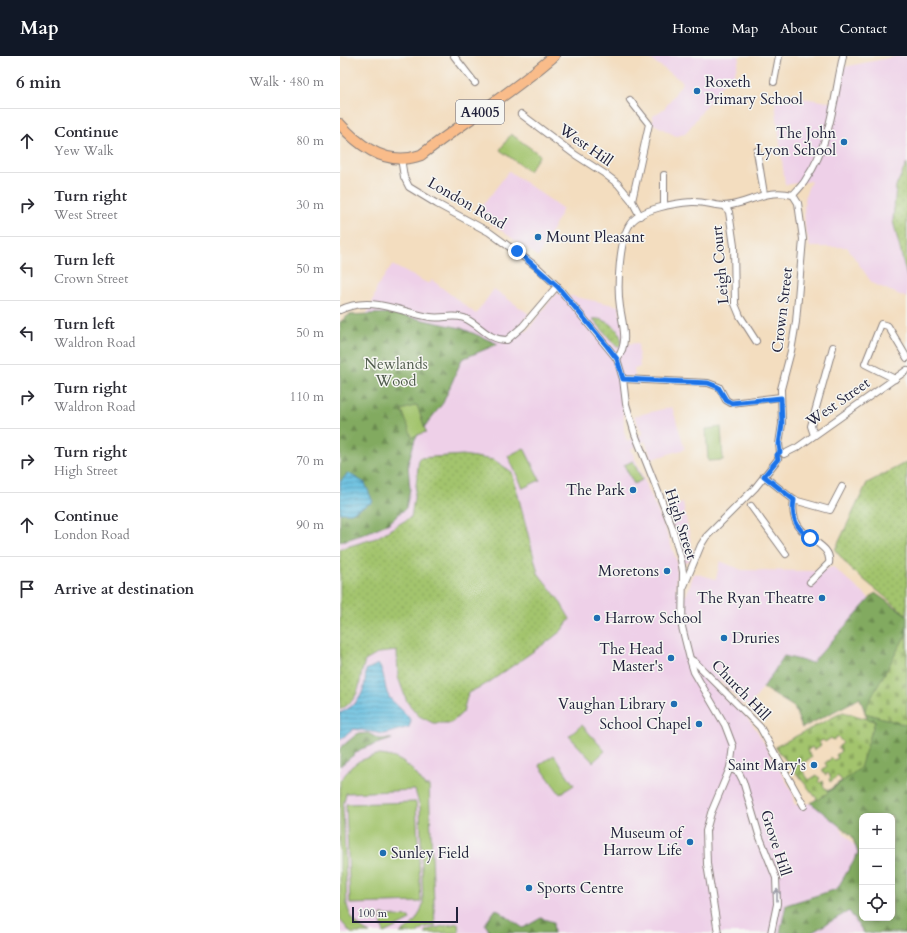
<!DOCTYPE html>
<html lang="en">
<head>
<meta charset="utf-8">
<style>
	body { margin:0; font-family:Cardo,serif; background:#f7f7f7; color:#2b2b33 }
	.controls { position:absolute; right:12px; bottom:12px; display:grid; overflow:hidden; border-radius:8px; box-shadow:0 2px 6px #0003 }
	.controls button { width:36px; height:36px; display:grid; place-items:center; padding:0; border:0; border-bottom:1px solid #e1e1e2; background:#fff; color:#2b2b33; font:20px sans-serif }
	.scale { position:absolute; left:12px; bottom:10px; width:106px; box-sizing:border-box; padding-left:4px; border:2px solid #22223b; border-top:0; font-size:11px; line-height:14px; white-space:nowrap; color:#22223b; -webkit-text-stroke:3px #f6f6f2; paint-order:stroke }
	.stop { position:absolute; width:12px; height:12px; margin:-9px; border:3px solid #1a73e8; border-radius:50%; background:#fff }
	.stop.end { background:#1a73e8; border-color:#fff; box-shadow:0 1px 4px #0008 }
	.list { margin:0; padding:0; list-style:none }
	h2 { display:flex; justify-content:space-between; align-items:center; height:52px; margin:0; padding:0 16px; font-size:17px }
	h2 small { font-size:13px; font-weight:400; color:#7c7c81 }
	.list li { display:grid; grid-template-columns:26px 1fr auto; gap:12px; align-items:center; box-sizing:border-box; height:64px; padding:0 16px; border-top:1px solid #e1e1e2 }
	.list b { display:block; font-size:15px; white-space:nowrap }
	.list p { margin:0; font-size:13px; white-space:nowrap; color:#7c7c81 }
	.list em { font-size:13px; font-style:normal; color:#7c7c81 }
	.icon { flex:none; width:22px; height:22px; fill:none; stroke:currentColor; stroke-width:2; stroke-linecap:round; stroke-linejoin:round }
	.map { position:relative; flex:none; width:567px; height:877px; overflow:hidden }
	header { display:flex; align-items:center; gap:24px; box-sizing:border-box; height:56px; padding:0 20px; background:#111827; color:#fff }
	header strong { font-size:19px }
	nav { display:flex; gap:22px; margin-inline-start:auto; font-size:14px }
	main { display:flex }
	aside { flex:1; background:#fff }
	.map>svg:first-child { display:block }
	.built { fill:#eed0e8 }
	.grass { fill:url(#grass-dots); stroke:#627354 }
	.forest { fill:url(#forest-firs); stroke:#52664e; fill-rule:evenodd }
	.cemetery { fill:url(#cemetery-stones); stroke:#627354; fill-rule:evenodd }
	.garden { fill:#a3c46d; stroke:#627354 }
	.water { fill:url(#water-rules); stroke:#426f8c }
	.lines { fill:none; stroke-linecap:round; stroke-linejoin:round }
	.minor-casing { stroke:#8a807d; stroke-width:8 }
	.primary-casing { stroke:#8a807d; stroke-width:12 }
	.minor { stroke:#fff; stroke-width:6 }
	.primary { stroke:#f9bc8a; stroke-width:10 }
	.oneway { stroke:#9c9ca7 }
	.route { stroke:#1a73e8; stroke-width:5 }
	.poi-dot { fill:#1f6fb2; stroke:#f6f6f2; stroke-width:1.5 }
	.labels { text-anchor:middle; stroke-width:3; stroke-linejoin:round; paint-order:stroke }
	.shield { fill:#f6f6f2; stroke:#626272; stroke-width:1 }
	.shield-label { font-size:14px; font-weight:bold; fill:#22223b }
	.poi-label { font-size:15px; fill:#22223b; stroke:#f6f6f2; text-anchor:end }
	.street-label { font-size:15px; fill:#22223b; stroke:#f6f6f2 }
	.park-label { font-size:15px; fill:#4f5b4c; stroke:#f6f6f2 }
</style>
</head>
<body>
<header>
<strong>Map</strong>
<nav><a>Home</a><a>Map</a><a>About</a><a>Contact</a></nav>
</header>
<main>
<aside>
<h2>6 min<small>Walk · 480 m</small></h2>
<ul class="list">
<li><svg class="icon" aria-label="ahead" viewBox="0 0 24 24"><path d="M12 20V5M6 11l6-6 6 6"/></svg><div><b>Continue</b><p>Yew Walk</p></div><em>80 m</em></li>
<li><svg class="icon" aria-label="right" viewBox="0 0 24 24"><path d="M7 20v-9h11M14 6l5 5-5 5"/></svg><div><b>Turn right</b><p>West Street</p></div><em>30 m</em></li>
<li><svg class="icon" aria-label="left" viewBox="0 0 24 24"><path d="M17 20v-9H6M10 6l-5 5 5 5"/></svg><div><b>Turn left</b><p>Crown Street</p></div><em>50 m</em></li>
<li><svg class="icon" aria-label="left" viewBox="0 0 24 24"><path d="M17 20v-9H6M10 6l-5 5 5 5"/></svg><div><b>Turn left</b><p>Waldron Road</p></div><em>50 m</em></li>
<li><svg class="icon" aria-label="right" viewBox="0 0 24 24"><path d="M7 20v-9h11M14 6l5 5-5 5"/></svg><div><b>Turn right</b><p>Waldron Road</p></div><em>110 m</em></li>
<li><svg class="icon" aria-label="right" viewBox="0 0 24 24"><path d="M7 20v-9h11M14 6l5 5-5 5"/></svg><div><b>Turn right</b><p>High Street</p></div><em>70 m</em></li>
<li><svg class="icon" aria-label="ahead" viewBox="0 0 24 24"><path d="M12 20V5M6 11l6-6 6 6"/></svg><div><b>Continue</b><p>London Road</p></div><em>90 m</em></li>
<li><svg class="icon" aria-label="arrive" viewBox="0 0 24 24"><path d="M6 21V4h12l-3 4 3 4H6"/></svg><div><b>Arrive at destination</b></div></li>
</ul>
</aside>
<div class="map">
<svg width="567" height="877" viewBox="0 0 567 877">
	<defs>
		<pattern id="grass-dots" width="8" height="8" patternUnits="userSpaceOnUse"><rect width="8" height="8" fill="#a3c46d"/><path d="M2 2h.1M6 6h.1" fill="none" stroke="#8ca85f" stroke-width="1.8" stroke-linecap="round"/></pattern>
		<pattern id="forest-firs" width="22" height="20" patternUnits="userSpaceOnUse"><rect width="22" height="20" fill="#82aa60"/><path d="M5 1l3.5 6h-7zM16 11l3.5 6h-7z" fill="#6a8a50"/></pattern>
		<pattern id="cemetery-stones" width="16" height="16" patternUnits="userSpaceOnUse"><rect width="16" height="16" fill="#a3c46d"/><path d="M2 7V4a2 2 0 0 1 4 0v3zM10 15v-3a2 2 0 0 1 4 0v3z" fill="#8ca85f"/></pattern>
		<pattern id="water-rules" width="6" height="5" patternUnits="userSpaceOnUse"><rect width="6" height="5" fill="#61bcde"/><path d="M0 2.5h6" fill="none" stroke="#5098b5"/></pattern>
	</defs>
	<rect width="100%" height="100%" fill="#f6f6f2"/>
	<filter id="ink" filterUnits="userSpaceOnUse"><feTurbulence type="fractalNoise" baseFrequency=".025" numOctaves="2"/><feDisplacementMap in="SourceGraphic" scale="8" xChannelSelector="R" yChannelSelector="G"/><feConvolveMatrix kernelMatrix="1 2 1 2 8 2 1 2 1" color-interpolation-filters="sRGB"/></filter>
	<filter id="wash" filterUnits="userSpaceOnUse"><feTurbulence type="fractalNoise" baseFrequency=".012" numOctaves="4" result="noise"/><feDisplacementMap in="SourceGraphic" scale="16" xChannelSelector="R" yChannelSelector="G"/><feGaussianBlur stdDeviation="0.9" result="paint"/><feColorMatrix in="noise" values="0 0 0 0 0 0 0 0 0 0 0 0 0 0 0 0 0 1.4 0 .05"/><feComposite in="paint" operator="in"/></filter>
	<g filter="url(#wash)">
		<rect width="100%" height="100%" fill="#f3ddbf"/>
		<g class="built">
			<path d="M306,0H400L393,22H389L381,30L345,78L336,80L312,67L313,60L325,52L343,26Z"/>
			<path d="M558,0H567V242L532,227L507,191H470L465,171L464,153L466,137L471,125L445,129L434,38L496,47L504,11Z"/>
			<path d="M169,115L223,153L198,201L137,157Z"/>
			<path d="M52,209L89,228L92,224L136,258L154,233L189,258L178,271L186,276L216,237L279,250L286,288L298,287L300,311L294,313L295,320L282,322L284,375L287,385L303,378L294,360L332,351L345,393L312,403L305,385L291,393L326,475L337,506L336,534L346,540L354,517L376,523L380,505L402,514L479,515L493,511L530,543L472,608L423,632L409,651L404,647L402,649L396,643L397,641L379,624V635L405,659L416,673L453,737L454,748L462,751L466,748L479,746L521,798L496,836L527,877H0V266L8,262L25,260L31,251L37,231Z"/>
			<path d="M343,447L354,503L343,507L327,453Z"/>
		</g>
		<g class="grass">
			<path d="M567,107V221L553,165L556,130Z"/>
			<path d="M253,263C266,261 286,276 280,290L277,291Z"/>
			<path d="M123,399L154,404L172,416L198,517L219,544L230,563L221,575L211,583L148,627L128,637L123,656L111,667H93L79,660L67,646L58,621L57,595L39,597L25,605C17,627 24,640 0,654V493L36,482L71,461L76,430L79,402Z"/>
			<path d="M567,406V559L511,513L495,494L527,427Z"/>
			<path d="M118,867L119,877H85L86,874Z"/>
		</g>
		<g class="forest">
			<path d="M50,257L121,272L158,288L122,303L103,347L75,383L68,408L70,433L66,452L49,467L24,478L0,486V266L9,259Z"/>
			<path d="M535,537L564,557L567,561V877H524L509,855L471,877H440L446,849L497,833L518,797L512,780L471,747L519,712L528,665L520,642L462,672L454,651L423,632L444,600L472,607ZM522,760H552V862H522Z"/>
			<path d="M28,677L39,683H52L21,693L0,710V692L17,678Z"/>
			<path d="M156,853L183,872L201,862L213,866L214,877H150L145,868Z"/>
		</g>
		<g class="cemetery">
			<path d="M567,577V669L525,657V653Z"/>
			<path d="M503,656L535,665L520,712L478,744L435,691ZM498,681L503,687L498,691L501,695L496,699L498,702L494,704L492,702L485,707L487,710L482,714L485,719L488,717L491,721L489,723L490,726L498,720L502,725L488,736L482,728L484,727L483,725L480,727L478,725L480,723L477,719L469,724L459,710L472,701L467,695L472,691L474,694L481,689L479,686L483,684L485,686L491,682L493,684Z"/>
		</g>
		<g class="garden">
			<path d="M171,78L200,99L189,115L160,94Z"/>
			<path d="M77,349L86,376L72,381L62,354Z"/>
			<path d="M381,371L383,404L368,405L366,373Z"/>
			<path d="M184,392L200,424L183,432L168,400Z"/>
			<path d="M293,405L302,424L294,428L284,409Z"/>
			<path d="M242,669L265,695L253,706L229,680Z"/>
			<path d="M36,699C60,699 72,711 85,730H89L95,870L84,871L77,877H60C73,871 79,861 83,848L80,751L75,734L6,737L3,750L7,849C10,862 17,871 30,877H11L0,864V725L11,711L19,705Z"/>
			<path d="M214,699L234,729L220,738L199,709Z"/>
			<path d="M76,746L81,846L10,848L6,748Z"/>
			<path d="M41,859L69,861L70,864L44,877L42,871Z"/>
		</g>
		<g class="water">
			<path d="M8,417L25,427L33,446L11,457H0V426Z"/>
			<path d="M38,608C46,618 43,630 49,641C55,649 65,655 71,665L69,671L44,678L14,673L0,684V657C21,647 25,636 26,614Z"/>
		</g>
	</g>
	<g filter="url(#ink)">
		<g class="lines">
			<g class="minor-casing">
				<g id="minor">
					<path d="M114,0L135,27"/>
					<path d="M434,26L439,0"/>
					<path d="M290,44L309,68L292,145L300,160"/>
					<path d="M181,58L234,98L265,118L278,128L292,145"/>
					<path d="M417,95L424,138"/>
					<path d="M61,102L64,121L69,131L97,148L149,176L197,211L217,230L277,303L283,323L286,348L295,378L332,471L341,504L343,516L342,571L350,603L354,616L385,669L393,690L390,712L371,757L366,775L367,808L378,877"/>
					<path d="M324,119V150"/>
					<path d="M453,139C457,134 463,129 466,123C491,87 494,41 503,0"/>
					<path d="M385,150L389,156L394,190L395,248L400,260L416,285"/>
					<path d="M0,254C30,239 60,256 90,261C102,263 113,258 124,262C141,269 147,284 167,284L183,270L217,230"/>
					<path d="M277,303C289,287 283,270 280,251C277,232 279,184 290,168C300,153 335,147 352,146C363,145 374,150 385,150C410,148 424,132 453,139"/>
					<path d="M283,323L368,327L379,331L386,344L391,347L441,341"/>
					<path d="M555,323L525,308L541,268L548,270L567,302"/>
					<path d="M474,379L471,370L493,291"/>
					<path d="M440,396L439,388L442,368L441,333L451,295L456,266L463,183L458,147L453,139"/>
					<path d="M444,398L458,391L567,314"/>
					<path d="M424,420L454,444C447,485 493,483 489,507L470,526"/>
					<path d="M454,444L490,454L502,431"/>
					<path d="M411,450L446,498"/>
					<path d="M344,530L361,489L366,481L415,432L438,403"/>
					<path d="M350,603L355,606L420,671L464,750"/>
					<path d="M390,712L399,717L403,725L419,779L436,822L437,848L431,877"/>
				</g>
			</g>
			<g class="primary-casing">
				<path id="primary" d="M0,68C21,92 48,111 81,99C125,65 172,37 214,0"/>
			</g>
			<use href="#minor" class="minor"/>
			<use href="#primary" class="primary"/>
		</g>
		<defs><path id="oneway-shaft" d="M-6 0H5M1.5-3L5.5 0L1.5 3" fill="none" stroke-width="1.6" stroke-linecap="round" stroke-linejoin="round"/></defs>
		<use class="oneway" href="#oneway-shaft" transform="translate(437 839) rotate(-90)"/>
	</g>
	<g class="lines" filter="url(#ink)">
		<path class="route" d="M177,195L217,230L267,290L277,303L283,323L368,327L378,331L386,344L391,347L441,342L442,368L439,388L440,396L437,399L438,403L424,420L454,444C451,461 456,472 470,482"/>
	</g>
	<g class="poi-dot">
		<circle cx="357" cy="35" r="4"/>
		<circle cx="504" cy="86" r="4"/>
		<circle cx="198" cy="181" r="4"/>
		<circle cx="293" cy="434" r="4"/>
		<circle cx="327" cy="515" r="4"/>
		<circle cx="482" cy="542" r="4"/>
		<circle cx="257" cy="562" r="4"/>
		<circle cx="384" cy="582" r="4"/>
		<circle cx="331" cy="602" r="4"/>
		<circle cx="334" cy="648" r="4"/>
		<circle cx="359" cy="668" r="4"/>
		<circle cx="474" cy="709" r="4"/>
		<circle cx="350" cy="786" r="4"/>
		<circle cx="43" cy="797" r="4"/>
		<circle cx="189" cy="832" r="4"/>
	</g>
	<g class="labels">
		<rect class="shield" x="116" y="44" width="48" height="24" rx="3"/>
		<g class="shield-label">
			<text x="140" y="61">A4005</text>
		</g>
		<g class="poi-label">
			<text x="365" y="31" text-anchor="start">Roxeth<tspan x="365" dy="17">Primary School</tspan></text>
			<text x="496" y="82">The John<tspan x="496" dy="17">Lyon School</tspan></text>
			<text x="206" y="186" text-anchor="start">Mount Pleasant</text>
			<text x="285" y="439">The Park</text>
			<text x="319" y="520">Moretons</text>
			<text x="474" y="547">The Ryan Theatre</text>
			<text x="265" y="567" text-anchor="start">Harrow School</text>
			<text x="392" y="587" text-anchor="start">Druries</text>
			<text x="323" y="598">The Head<tspan x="323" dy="17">Master's</tspan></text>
			<text x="326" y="653">Vaughan Library</text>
			<text x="351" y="673">School Chapel</text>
			<text x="466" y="714">Saint Mary's</text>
			<text x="342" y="782">Museum of<tspan x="342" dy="17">Harrow Life</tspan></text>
			<text x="51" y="802" text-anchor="start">Sunley Field</text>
			<text x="197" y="837" text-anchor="start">Sports Centre</text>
		</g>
		<g class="street-label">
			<text transform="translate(246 89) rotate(35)" y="5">West Hill</text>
			<text transform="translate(127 147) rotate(30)" y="5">London Road</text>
			<text transform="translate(380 209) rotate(-95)" y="5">Leigh Court</text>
			<text transform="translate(442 254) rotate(-83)" y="5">Crown Street</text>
			<text transform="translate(498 346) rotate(-35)" y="5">West Street</text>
			<text transform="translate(341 468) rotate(72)" y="5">High Street</text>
			<text transform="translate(401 634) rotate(46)" y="5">Church Hill</text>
			<text transform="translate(436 787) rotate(72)" y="5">Grove Hill</text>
		</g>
		<g class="park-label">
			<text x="56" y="313">Newlands<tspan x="56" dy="17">Wood</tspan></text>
		</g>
	</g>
</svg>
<div class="controls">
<button>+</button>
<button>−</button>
<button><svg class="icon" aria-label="locate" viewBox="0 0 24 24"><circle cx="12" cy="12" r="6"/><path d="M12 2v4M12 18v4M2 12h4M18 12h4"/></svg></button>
</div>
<div class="scale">100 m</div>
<div class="stop" style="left:470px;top:482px"></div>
<div class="stop end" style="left:177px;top:195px"></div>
</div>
</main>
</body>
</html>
